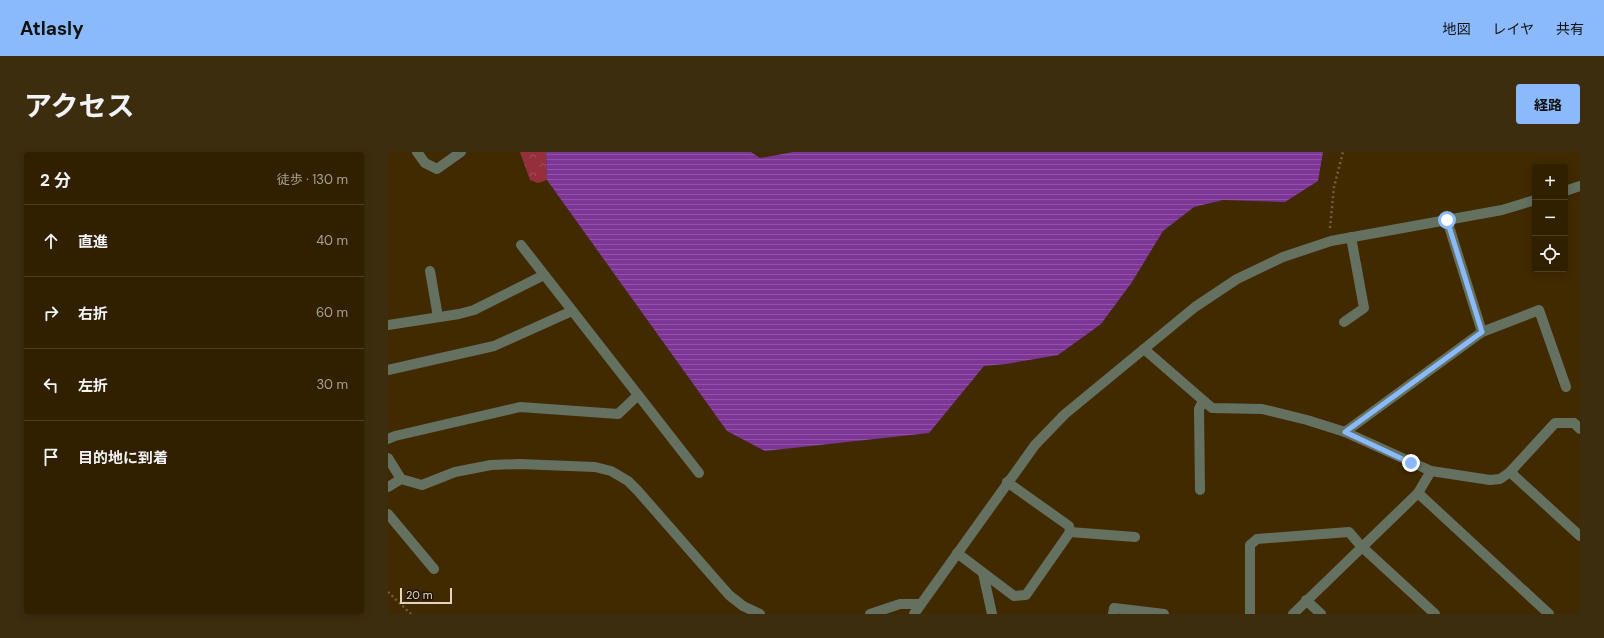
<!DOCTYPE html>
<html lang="ja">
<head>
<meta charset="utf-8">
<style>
	body { margin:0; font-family:"DM Sans","Noto Sans JP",sans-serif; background:#3d2d0f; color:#f1f3f6 }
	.controls { position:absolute; right:12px; top:12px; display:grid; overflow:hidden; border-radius:4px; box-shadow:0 2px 10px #0003 }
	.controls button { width:36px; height:36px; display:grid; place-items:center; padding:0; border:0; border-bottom:1px solid #4c3e22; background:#312000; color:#f1f3f6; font:20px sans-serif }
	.scale { position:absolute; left:12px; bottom:10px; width:52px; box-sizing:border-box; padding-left:4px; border:2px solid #e3d4c0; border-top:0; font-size:11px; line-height:14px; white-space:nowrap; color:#e3d4c0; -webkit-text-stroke:3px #201506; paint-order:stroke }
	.stop { position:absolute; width:12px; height:12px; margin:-9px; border:3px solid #8abafc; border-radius:50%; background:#fff }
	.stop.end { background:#8abafc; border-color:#fff; box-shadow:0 1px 4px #0008 }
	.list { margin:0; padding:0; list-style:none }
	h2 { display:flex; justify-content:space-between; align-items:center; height:52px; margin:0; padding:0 16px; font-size:17px }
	h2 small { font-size:13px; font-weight:400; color:#a8a399 }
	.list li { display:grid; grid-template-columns:26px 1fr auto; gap:12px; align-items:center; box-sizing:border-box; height:72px; padding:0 16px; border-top:1px solid #4c3e22 }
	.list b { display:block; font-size:15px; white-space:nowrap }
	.list em { font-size:13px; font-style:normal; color:#a8a399 }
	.icon { flex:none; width:22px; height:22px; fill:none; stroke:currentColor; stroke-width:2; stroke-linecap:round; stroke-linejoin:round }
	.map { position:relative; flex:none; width:1192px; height:462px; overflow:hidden; border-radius:4px }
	header { display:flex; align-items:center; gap:24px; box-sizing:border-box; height:56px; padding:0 20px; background:#8abafc; color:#111 }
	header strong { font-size:19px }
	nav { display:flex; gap:22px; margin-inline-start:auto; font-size:14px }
	.intro { display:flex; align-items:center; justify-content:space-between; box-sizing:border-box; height:96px; padding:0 24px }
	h1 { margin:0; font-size:28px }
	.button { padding:10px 18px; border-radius:4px; background:#8abafc; color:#111; font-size:14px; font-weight:700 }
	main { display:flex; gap:24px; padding:0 24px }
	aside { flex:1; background:#312000; border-radius:4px; box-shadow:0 2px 10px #0003 }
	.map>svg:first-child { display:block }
	.forest { fill:url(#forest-crowns) }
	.water { fill:url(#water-rules) }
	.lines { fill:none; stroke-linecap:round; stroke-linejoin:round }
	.path { stroke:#735f3b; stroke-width:2.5; stroke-dasharray:2 3; stroke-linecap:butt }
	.minor { stroke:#657160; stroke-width:10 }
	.route { stroke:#8abafc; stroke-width:5 }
</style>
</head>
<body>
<header>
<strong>Atlasly</strong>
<nav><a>地図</a><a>レイヤ</a><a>共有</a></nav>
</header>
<div class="intro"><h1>アクセス</h1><a class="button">経路</a></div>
<main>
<aside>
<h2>2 分<small>徒歩 · 130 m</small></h2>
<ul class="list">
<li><svg class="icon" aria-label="ahead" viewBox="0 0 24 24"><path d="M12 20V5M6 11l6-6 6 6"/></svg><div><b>直進</b></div><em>40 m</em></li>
<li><svg class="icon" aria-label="right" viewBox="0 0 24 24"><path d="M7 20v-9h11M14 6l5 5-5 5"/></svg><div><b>右折</b></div><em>60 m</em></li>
<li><svg class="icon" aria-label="left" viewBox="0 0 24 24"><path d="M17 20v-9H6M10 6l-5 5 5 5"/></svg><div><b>左折</b></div><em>30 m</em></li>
<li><svg class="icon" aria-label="arrive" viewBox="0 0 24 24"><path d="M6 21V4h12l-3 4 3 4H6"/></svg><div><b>目的地に到着</b></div></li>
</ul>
</aside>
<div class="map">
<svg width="1192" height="462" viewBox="0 0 1192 462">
	<defs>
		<pattern id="forest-crowns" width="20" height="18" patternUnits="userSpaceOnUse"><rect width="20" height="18" fill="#94303c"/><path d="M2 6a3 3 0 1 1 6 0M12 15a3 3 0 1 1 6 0" fill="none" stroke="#a34d56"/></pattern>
		<pattern id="water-rules" width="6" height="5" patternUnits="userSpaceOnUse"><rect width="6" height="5" fill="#7e3696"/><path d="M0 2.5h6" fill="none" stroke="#9052a3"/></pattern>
	</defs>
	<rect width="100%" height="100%" fill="#412a00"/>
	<path class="forest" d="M132,0H158L159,28L150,31L142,28Z"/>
	<path class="water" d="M158,0H363L372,6L405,0H935L930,29L897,50L835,48L806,55L775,79L744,130L713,172L670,203L618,212L596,214L541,281L377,299L339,279L159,28Z"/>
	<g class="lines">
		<g class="path">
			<path d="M942,76L946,35L955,0"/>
			<path d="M0,440L23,462"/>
		</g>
		<g class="minor">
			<path d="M29,0L37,11L49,17L73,0"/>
			<path d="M1177,39L1192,34"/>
			<path d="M1059,68L1094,180"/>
			<path d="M133,93L311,321"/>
			<path d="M42,119L50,165"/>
			<path d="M956,170L976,156L963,85"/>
			<path d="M0,173L71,162L86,158L156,123"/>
			<path d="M756,197L824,256L874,257L919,268L957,280L1043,319L1102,328L1112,327L1122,320L1167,271H1186L1192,277"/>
			<path d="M0,218L106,194L184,159"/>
			<path d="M957,280L1094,180L1151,158L1178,235"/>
			<path d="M0,287L7,284L132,255L230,262L250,243"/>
			<path d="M0,306L13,327L34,333L67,320L103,313L131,312L207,315L223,319L240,329L250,339L341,443L355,454L372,462"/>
			<path d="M1122,320L1192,384"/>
			<path d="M0,335L13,327"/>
			<path d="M812,338L811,257L815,249"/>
			<path d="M1030,341L1161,462"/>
			<path d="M0,362L46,417"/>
			<path d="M682,380L747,385"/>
			<path d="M569,401L626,444L638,443L682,380L681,374L619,330"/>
			<path d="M595,421L604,462"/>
			<path d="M918,448L933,462"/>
			<path d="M482,462L512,452H533"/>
			<path d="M526,462L647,293L677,262L807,155L849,127L895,105L943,89L1114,58L1147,48"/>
			<path d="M725,462L726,456L776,462"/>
			<path d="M862,462V393L869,387L961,380L973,394L1047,462"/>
			<path d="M905,462L1030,341L1043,319"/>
		</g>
	</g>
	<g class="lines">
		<path class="route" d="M1023,311L957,280L1094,180L1059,68"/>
	</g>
</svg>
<div class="controls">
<button>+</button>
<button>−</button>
<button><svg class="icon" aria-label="locate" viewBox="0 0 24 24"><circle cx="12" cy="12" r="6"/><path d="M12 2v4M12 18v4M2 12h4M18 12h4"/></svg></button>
</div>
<div class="scale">20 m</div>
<div class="stop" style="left:1059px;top:68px"></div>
<div class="stop end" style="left:1023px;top:311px"></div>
</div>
</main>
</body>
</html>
